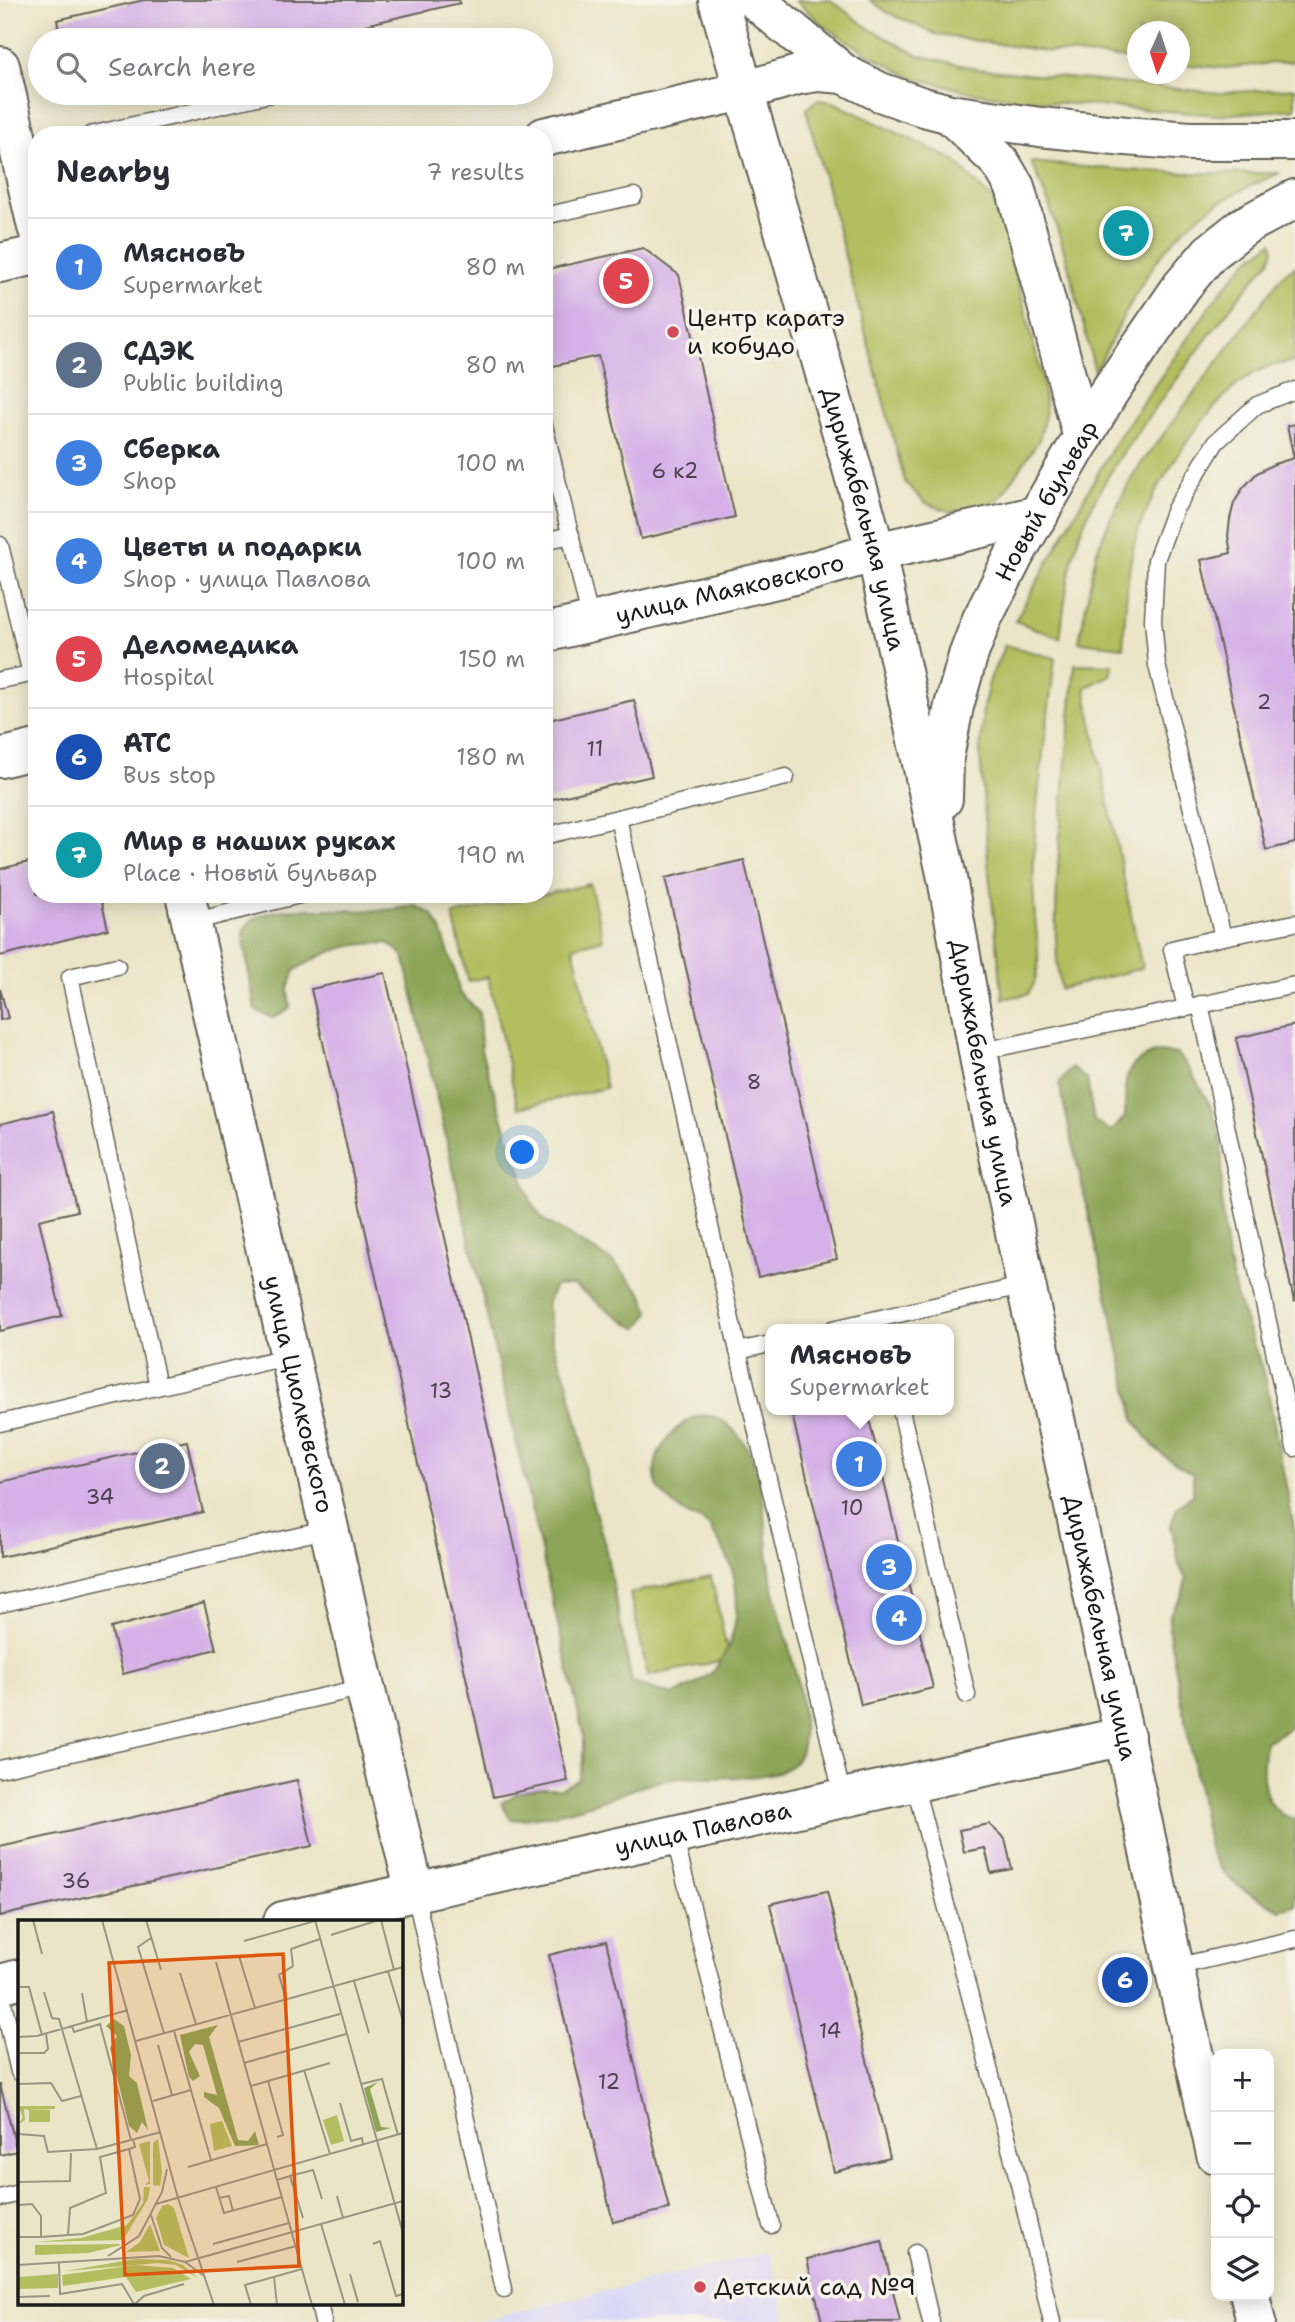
<!DOCTYPE html>
<html lang="en">
<head>
<meta charset="utf-8">
<style>
	body { margin:0; font-family:"Shantell Sans",sans-serif; background:#f2f2f3; color:#2b2b33 }
	.controls { position:absolute; right:21px; bottom:21px; display:grid; overflow:hidden; border-radius:14px; box-shadow:0 4px 18px #0003 }
	.controls button { width:63px; height:63px; display:grid; place-items:center; padding:0; border:0; border-bottom:2px solid #e1e1e2; background:#fff; color:#2b2b33; font:35px sans-serif }
	.compass { position:absolute; left:1127px; top:21px; width:63px; height:63px; border-radius:50%; background:#fff; box-shadow:0 4px 18px #0003; rotate:183deg }
	.you { position:absolute; left:523px; top:1153px; width:24px; height:24px; margin:-18px; border:5px solid #fff; border-radius:50%; background:#1a73e8; box-shadow:0 0 0 10px #1a73e833 }
	.badge { display:grid; place-items:center; width:46px; height:46px; border-radius:50%; background:#b45309; color:#fff; font-size:23px; font-weight:700 }
	.pin { position:absolute; translate:-50% -50%; border:4px solid #fff; box-shadow:0 2px 7px #0006 }
	.popup { position:absolute; left:765px; top:1324px; width:189px; height:91px; box-sizing:border-box; display:grid; place-content:center; border-radius:14px; background:#fff; filter:drop-shadow(0 2px 5px #0005); font-size:23px; white-space:nowrap; color:#7c7c81 }
	.popup b { font-size:26px; color:#2b2b33 }
	.popup::after { content:''; position:absolute; left:50%; top:100%; margin-left:-14px; border:14px solid transparent; border-top-color:#fff }
	.list { margin:0; padding:0; list-style:none }
	h2 { display:flex; justify-content:space-between; align-items:center; height:91px; margin:0; padding:0 28px; font-size:30px }
	h2 small { font-size:23px; font-weight:400; color:#7c7c81 }
	.list li { display:grid; grid-template-columns:46px 1fr auto; gap:21px; align-items:center; box-sizing:border-box; height:98px; padding:0 28px; border-top:2px solid #e1e1e2 }
	.list b { display:block; font-size:26px; white-space:nowrap }
	.list p { margin:0; font-size:23px; white-space:nowrap; color:#7c7c81 }
	.list em { font-size:23px; font-style:normal; color:#7c7c81 }
	.icon { flex:none; width:38px; height:38px; fill:none; stroke:currentColor; stroke-width:2; stroke-linecap:round; stroke-linejoin:round }
	.map { position:relative; flex:none; width:1295px; height:2322px; overflow:hidden }
	.search { position:absolute; background:#fff; box-shadow:0 4px 18px #0003; left:28px; top:28px; width:525px; height:77px; display:flex; align-items:center; gap:18px; box-sizing:border-box; padding:0 24px; border-radius:38px; color:#7c7c81; font-size:26px }
	.panel { position:absolute; background:#fff; box-shadow:0 4px 18px #0003; left:28px; top:126px; width:525px; height:777px; border-radius:28px }
	.map>svg:first-child { display:block }
	.built { fill:#d9d7f8 }
	.green { fill:#b2be5f; stroke:#676d3e; stroke-width:2 }
	.forest { fill:#8da556; stroke:#546039; stroke-width:2 }
	.building { fill:#d6b0e8 }
	.lines { fill:none; stroke-linecap:round; stroke-linejoin:round }
	.lane-casing { stroke:#646258; stroke-width:19 }
	.secondary-casing { stroke:#646258; stroke-width:42 }
	.lane { stroke:#fff; stroke-width:16 }
	.secondary { stroke:#fff; stroke-width:38 }
	.poi-dot { fill:#d1495b; stroke:#f7f3e8; stroke-width:2.5 }
	.labels { text-anchor:middle; stroke-width:7; stroke-linejoin:round; paint-order:stroke }
	.number-label { font-size:21px; fill:#4a414f }
	.poi-label { font-size:24px; fill:#1c1c1c; stroke:#f7f3e8; text-anchor:start }
	.street-label { font-size:24px; fill:#1c1c1c; stroke:#f7f3e8 }
	.inset-road { fill:none; stroke:#989583; stroke-width:2 }
	.view { fill:#de560d; fill-opacity:0.15; stroke:#de560d; stroke-width:3.5 }
	.inset-edge { fill:none; stroke:#1c1c1c; stroke-width:3.5 }
</style>
</head>
<body>
<div class="map">
<svg width="1295" height="2322" viewBox="0 0 1295 2322">
	<rect width="100%" height="100%" fill="#f7f3e8"/>
	<filter id="ink" filterUnits="userSpaceOnUse"><feTurbulence type="fractalNoise" baseFrequency=".0143" numOctaves="2"/><feDisplacementMap in="SourceGraphic" scale="14" xChannelSelector="R" yChannelSelector="G"/><feConvolveMatrix kernelMatrix="1 2 1 2 8 2 1 2 1" color-interpolation-filters="sRGB"/></filter>
	<filter id="wash" filterUnits="userSpaceOnUse"><feTurbulence type="fractalNoise" baseFrequency=".00686" numOctaves="4" result="noise"/><feDisplacementMap in="SourceGraphic" scale="28" xChannelSelector="R" yChannelSelector="G"/><feGaussianBlur stdDeviation="1.57" result="paint"/><feColorMatrix in="noise" values="0 0 0 0 0 0 0 0 0 0 0 0 0 0 0 0 0 1.4 0 .05"/><feComposite in="paint" operator="in"/></filter>
	<g filter="url(#wash)">
		<rect width="100%" height="100%" fill="#ebe5c7"/>
		<path class="built" d="M769,2252L786,2322H478Z"/>
		<g class="green">
			<path d="M795,0H830L870,29L918,55L978,69L1220,93L1295,88V109L1218,115L1046,102L974,93L911,77L865,52L823,25Z"/>
			<path d="M870,0H1295V61L1224,68L1180,64V32H1138L1137,60L1045,51L938,35L888,13Z"/>
			<path d="M817,100L833,102L954,160L1000,208L1042,378L1046,412L1039,440L1000,498L981,508L951,512L925,503L905,482L806,109Z"/>
			<path d="M1031,162C1114,171 1196,175 1280,173C1256,183 1233,193 1212,207C1154,244 1126,313 1095,372C1077,300 1063,229 1031,162Z"/>
			<path d="M1272,242L1274,250L1270,261C1234,300 1202,345 1171,387C1139,430 1105,473 1084,523C1069,559 1065,599 1060,638L1015,621L1116,441L1218,295L1246,262Z"/>
			<path d="M1295,266V361C1285,364 1273,364 1264,368C1215,389 1159,477 1140,526C1126,563 1126,607 1123,647L1079,642L1096,553L1111,517L1135,472L1282,276Z"/>
			<path d="M1005,645L1055,658C1046,739 1030,824 1034,905C1035,933 1046,971 1028,994L1003,999L989,873L980,753L983,708L990,679Z"/>
			<path d="M1075,664L1113,665L1110,675L1085,688L1142,968L1061,989C1053,950 1056,907 1058,867C1062,799 1069,731 1075,664Z"/>
			<path d="M590,884L603,939L573,947L606,1088L518,1108L488,977L468,981L453,915Z"/>
			<path d="M711,1576L729,1659L648,1676L630,1593Z"/>
		</g>
		<g class="forest">
			<path d="M414,905L432,914L441,930L455,971L459,992L479,1012L481,1050L512,1148L532,1204L544,1220L613,1262L642,1293L650,1312L638,1329L606,1309L574,1285L555,1286L547,1303L553,1343L567,1381L582,1440L586,1482L604,1541L632,1683L673,1695C687,1688 709,1679 717,1666C743,1629 743,1579 719,1542C715,1537 712,1528 707,1524C701,1518 690,1518 684,1513C676,1506 661,1495 658,1487C646,1460 670,1429 693,1418C702,1413 715,1416 723,1421C773,1457 762,1529 772,1583C779,1620 822,1733 794,1763C774,1783 706,1776 680,1778C648,1781 619,1796 589,1805C564,1813 537,1818 511,1820L501,1803L519,1792L541,1788H561L578,1780L583,1761V1733L404,956L388,943C347,943 329,950 295,970L288,989L290,1008L273,1018L255,1010L242,932C246,927 251,919 257,917C302,898 363,920 414,905Z"/>
			<path d="M1157,1052L1178,1054L1190,1070L1212,1108L1218,1128L1222,1149V1211L1227,1252L1236,1295L1266,1380L1295,1533V1725L1266,1742C1260,1770 1259,1812 1295,1819V1906L1280,1910C1247,1891 1226,1886 1209,1849L1169,1633L1170,1614L1182,1596L1186,1579L1179,1565L1171,1525L1177,1507L1193,1495V1474C1163,1457 1153,1450 1135,1420L1059,1083L1072,1067L1087,1080L1094,1121L1111,1131L1125,1117C1126,1082 1120,1064 1157,1052Z"/>
		</g>
		<g id="blocks">
			<g class="building">
				<path d="M144,0H459L460,3L300,40H61L57,20Z"/>
				<path d="M643,248L679,275L735,517L641,539L598,356L544,368V270Z"/>
				<path d="M1295,424V843L1266,850L1201,560L1231,553L1228,536L1230,519L1234,503L1243,488L1257,473L1274,464L1294,458L1287,426Z"/>
				<path d="M634,700L652,776L544,801V721Z"/>
				<path d="M37,860V894H100L108,929L0,956V869Z"/>
				<path d="M744,860L837,1259L758,1277L665,878Z"/>
				<path d="M385,973L568,1781L493,1797L311,989Z"/>
				<path d="M0,989L8,1018L0,1020Z"/>
				<path d="M1295,1025V1301H1294L1236,1038Z"/>
				<path d="M53,1111L77,1211L39,1220L62,1316L0,1331V1124Z"/>
				<path d="M791,1410H867L933,1688L861,1705Z"/>
				<path d="M187,1441L203,1512L0,1557V1482Z"/>
				<path d="M204,1603L216,1649L123,1674L111,1628Z"/>
				<path d="M297,1780L312,1846L0,1916V1847Z"/>
				<path d="M989,1824L1005,1839L1012,1869L991,1873L985,1848L964,1852L959,1830Z"/>
				<path d="M827,1891L890,2158L834,2172L770,1904Z"/>
				<path d="M606,1941L669,2209L613,2222L549,1955Z"/>
				<path d="M0,2084L17,2151L0,2155Z"/>
				<path d="M882,2241L900,2322H822L807,2259Z"/>
			</g>
		</g>
	</g>
	<g filter="url(#ink)">
		<use href="#blocks" fill-opacity="0" stroke="#646258" stroke-width="2"/>
		<g class="lines">
			<g class="lane-casing">
				<g id="lane">
					<path d="M90,135L275,93"/>
					<path d="M544,216L634,196"/>
					<path d="M544,425L591,622"/>
					<path d="M544,541L571,535"/>
					<path d="M0,545L31,674L37,672"/>
					<path d="M0,680L31,674"/>
					<path d="M618,818L738,1351L843,1798"/>
					<path d="M544,836L786,777"/>
					<path d="M192,922L303,894"/>
					<path d="M1223,937L1295,923"/>
					<path d="M117,966L70,977L158,1386"/>
					<path d="M1200,1004L1295,1448"/>
					<path d="M1186,1008L1172,949L1223,937L1157,665L1153,620L1156,560L1175,509L1216,442L1257,405L1295,390"/>
					<path d="M978,1052L1295,985"/>
					<path d="M833,1329L1026,1285"/>
					<path d="M738,1351L770,1344"/>
					<path d="M901,1410L967,1695"/>
					<path d="M0,1423L291,1356"/>
					<path d="M0,1604L330,1529"/>
					<path d="M0,1769L365,1687"/>
					<path d="M914,1783L1015,2167L1052,2322"/>
					<path d="M674,1835L771,2225"/>
					<path d="M415,1893L504,2289"/>
					<path d="M1175,1967L1295,1939"/>
					<path d="M0,1989L19,2072"/>
					<path d="M0,2198L19,2193"/>
					<path d="M915,2253L931,2322"/>
					<path d="M319,2303L323,2322"/>
				</g>
			</g>
			<g class="secondary-casing">
				<g id="secondary">
					<path id="s1" d="M718,0L876,552L947,878L983,1079L1026,1285L1174,1967L1216,2154"/>
					<path d="M755,0L844,74L880,92L920,106L950,114L1040,127L1126,136L1190,141H1295"/>
					<path d="M0,66L37,227"/>
					<path d="M950,114L1000,162L1015,187L1083,438"/>
					<path d="M544,137L743,91L798,75L818,72L844,74"/>
					<path d="M0,263L37,255"/>
					<path id="s2" d="M544,633L811,571L876,552L1039,515"/>
					<path d="M0,758L37,749"/>
					<path id="s3" d="M943,799L944,757L954,706L968,656L982,619L1014,556L1109,392L1182,286L1210,253L1244,226L1295,199"/>
					<path id="s4" d="M185,894L365,1687L415,1893"/>
					<path id="s5" d="M283,1921L1125,1736"/>
					<path d="M0,1984L19,1979"/>
					<path d="M1250,2296L1256,2322"/>
				</g>
			</g>
			<use href="#lane" class="lane"/>
			<use href="#secondary" class="secondary"/>
		</g>
	</g>
	<g class="poi-dot">
		<circle cx="673" cy="332" r="7"/>
		<circle cx="700" cy="2287" r="7"/>
	</g>
	<g class="labels">
		<g class="number-label">
			<text x="675" y="478">6 к2</text>
			<text x="1264" y="709">2</text>
			<text x="595" y="756">11</text>
			<text x="754" y="1089">8</text>
			<text x="441" y="1398">13</text>
			<text x="100" y="1504">34</text>
			<text x="852" y="1515">10</text>
			<text x="76" y="1888">36</text>
			<text x="830" y="2038">14</text>
			<text x="609" y="2089">12</text>
		</g>
		<g class="poi-label">
			<text x="687" y="326">Центр каратэ<tspan x="687" dy="28">и кобудо</tspan></text>
			<text x="714" y="2295">Детский сад №9</text>
		</g>
		<g class="street-label">
			<text dy="8" stroke="none"><textPath href="#s3" startOffset="320">Новый бульвар</textPath></text>
			<text dy="8" stroke="none"><textPath href="#s1" startOffset="539">Дирижабельная улица</textPath></text>
			<text dy="8" stroke="none"><textPath href="#s2" startOffset="191">улица Маяковского</textPath></text>
			<text dy="8" stroke="none"><textPath href="#s1" startOffset="1106">Дирижабельная улица</textPath></text>
			<text dy="8" stroke="none"><textPath href="#s4" startOffset="513">улица Циолковского</textPath></text>
			<text dy="8" stroke="none"><textPath href="#s1" startOffset="1673">Дирижабельная улица</textPath></text>
			<text dy="8" stroke="none"><textPath href="#s5" startOffset="430">улица Павлова</textPath></text>
		</g>
	</g>
	<g transform="translate(18 1920)">
		<rect width="385" height="385" fill="#ebe5c7"/>
		<path d="M0,186H37V189L12,190H32V202H11V190L6,189L7,200L0,205L5,197ZM319,195L326,221L313,225L305,200ZM204,201L214,226L196,231L192,204ZM140,219L144,252L142,266L135,265V223ZM132,221V264L127,265L131,261L121,224ZM126,267H132L130,279L105,320L18,322L63,318L109,305L125,283ZM150,284L156,288L171,338L146,325L138,298L144,286ZM132,304L142,331L108,332L122,322ZM17,325L100,324L103,325L70,333L17,335ZM117,339L150,340L165,345L181,359L158,345L140,343L48,351ZM117,345L155,348L173,359L118,372L108,357L45,366L44,355ZM40,354V368L0,369V357Z" fill="#b2be5f"/>
		<path d="M96,99L106,106L113,135L111,156L119,163L130,210L124,202L119,213L111,206L92,128L99,116L88,106ZM200,105L191,117L220,220L230,221L237,211L241,225L217,226L201,188L186,177V172L199,175L185,125L177,124L171,132L182,156L175,161L171,157L162,115ZM360,162L352,169L363,207L373,208L358,212L346,168Z" fill="#8da556"/>
		<path class="inset-road" d="M15,0L24,34M84,0L160,278L196,385M128,0L143,50M297,0L385,313M363,0L376,50M313,15L361,0M133,18L120,27L146,113M226,21L297,1M221,36L237,88M198,42L294,385M370,51L385,101M162,53L178,104M336,61L351,113M0,67H11L24,115M26,72L34,98L41,99L79,229L143,212M64,73L69,102M268,80L261,55L275,46L273,29L302,19M54,106L56,112L82,104L113,220M156,111L193,240M0,117L19,116L110,90M118,121L385,47M220,122L322,94M140,125L154,175M0,133H26L30,129L28,114M226,143L328,114M286,150L312,234M250,161L265,215L259,217M0,164L33,163L44,181L63,176M343,164L364,159L380,215M233,166L312,143M135,181L173,170M322,183L333,221L344,218L345,224M0,214L26,216L30,232L79,229M170,247L249,224M272,256L295,250L304,279M259,260L272,256L285,298M0,262L52,261L53,233M198,267L206,293L264,277M319,276L325,298M201,278L211,276L215,291M138,284L385,213M0,285L14,284L23,296V317H0M133,295L144,328L153,337M303,304L327,385M50,315L52,288L88,273L82,237L111,229M23,317L65,314L115,295L122,279L111,229L117,227L115,219M195,324L271,303M355,324L362,321L378,376L385,374M90,336L121,316L144,272L149,249M167,342L385,281M219,342L278,326M41,343L42,374L104,364L116,384M0,345L141,336L167,342L186,356M332,354L340,382M256,357L259,385M0,377L32,376M116,385L126,376L166,364M233,385L227,365L284,349"/>
		<path class="view" d="M265,34L281,346L107,355L91,43Z"/>
		<rect width="385" height="385" class="inset-edge"/>
	</g>
</svg>
<div class="controls">
<button>+</button>
<button>−</button>
<button><svg class="icon" aria-label="locate" viewBox="0 0 24 24"><circle cx="12" cy="12" r="6"/><path d="M12 2v4M12 18v4M2 12h4M18 12h4"/></svg></button>
<button><svg class="icon" aria-label="layers" viewBox="0 0 24 24"><path d="M12 4l9 5-9 5-9-5zM3 14l9 5 9-5"/></svg></button>
</div>
<svg class="compass" viewBox="-18 -18 36 36"><path d="M0-13l5 13h-10z" fill="#e53935"/><path d="M0 13l5-13h-10z" fill="#7c7c81"/></svg>
<div class="you"></div>
<div class="pin badge" style="left:859px;top:1464px;background:#3f7fe0">1</div>
<div class="popup"><b>МясновЪ</b>Supermarket</div>
<div class="pin badge" style="left:162px;top:1466px;background:#5c6f8a">2</div>
<div class="pin badge" style="left:889px;top:1567px;background:#3f7fe0">3</div>
<div class="pin badge" style="left:899px;top:1618px;background:#3f7fe0">4</div>
<div class="pin badge" style="left:626px;top:281px;background:#e0444e">5</div>
<div class="pin badge" style="left:1125px;top:1980px;background:#1a4fb4">6</div>
<div class="pin badge" style="left:1126px;top:233px;background:#0f9aa8">7</div>
<div class="search"><svg class="icon" aria-label="search" viewBox="0 0 24 24"><circle cx="10" cy="10" r="6"/><path d="M15 15l6 6"/></svg>Search here</div>
<section class="panel">
<h2>Nearby<small>7 results</small></h2>
<ul class="list">
<li><span class="badge" style="background:#3f7fe0">1</span><div><b>МясновЪ</b><p>Supermarket</p></div><em>80 m</em></li>
<li><span class="badge" style="background:#5c6f8a">2</span><div><b>СДЭК</b><p>Public building</p></div><em>80 m</em></li>
<li><span class="badge" style="background:#3f7fe0">3</span><div><b>Сберка</b><p>Shop</p></div><em>100 m</em></li>
<li><span class="badge" style="background:#3f7fe0">4</span><div><b>Цветы и подарки</b><p>Shop · улица Павлова</p></div><em>100 m</em></li>
<li><span class="badge" style="background:#e0444e">5</span><div><b>Деломедика</b><p>Hospital</p></div><em>150 m</em></li>
<li><span class="badge" style="background:#1a4fb4">6</span><div><b>АТС</b><p>Bus stop</p></div><em>180 m</em></li>
<li><span class="badge" style="background:#0f9aa8">7</span><div><b>Мир в наших руках</b><p>Place · Новый бульвар</p></div><em>190 m</em></li>
</ul>
</section>
</div>
</body>
</html>
